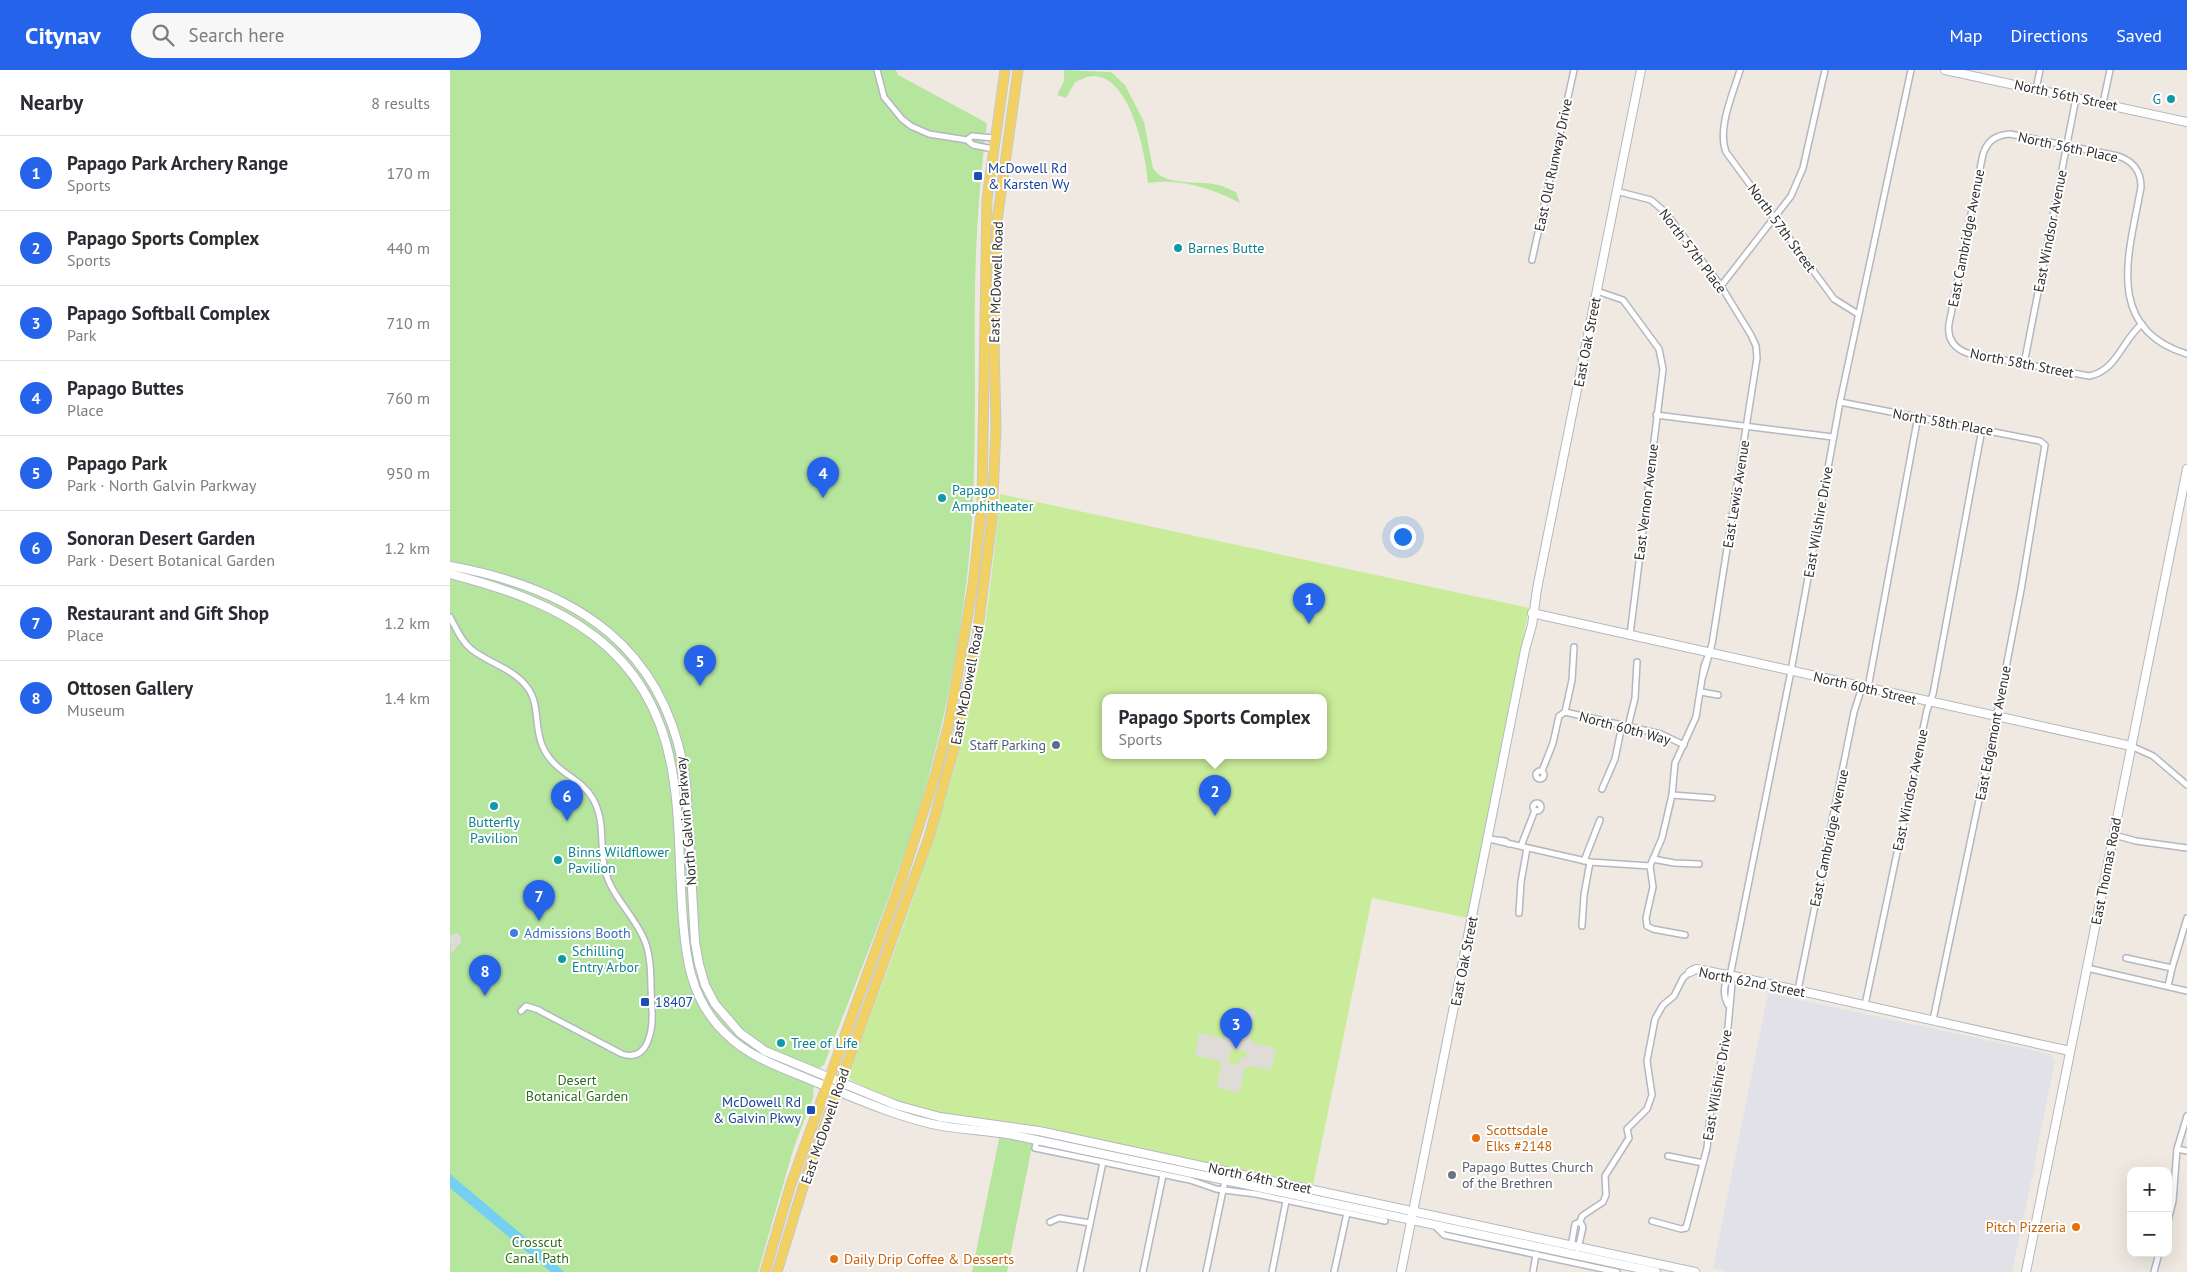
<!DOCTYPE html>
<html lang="en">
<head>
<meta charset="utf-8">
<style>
	body { margin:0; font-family:"PT Sans",sans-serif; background:#f7f7f7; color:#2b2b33 }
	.controls { position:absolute; right:15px; bottom:15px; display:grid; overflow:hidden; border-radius:10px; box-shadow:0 5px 20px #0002 }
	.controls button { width:45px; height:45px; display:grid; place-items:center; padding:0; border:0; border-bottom:1px solid #e1e1e2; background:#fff; color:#2b2b33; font:25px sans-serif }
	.you { position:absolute; left:952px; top:466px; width:18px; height:18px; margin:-12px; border:4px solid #fff; border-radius:50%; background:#1a73e8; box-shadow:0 0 0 8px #1a73e833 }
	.badge { display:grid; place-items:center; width:32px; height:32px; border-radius:50%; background:#2563eb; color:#fff; font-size:16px; font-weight:700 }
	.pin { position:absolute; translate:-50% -41px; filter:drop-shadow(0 1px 2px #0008) }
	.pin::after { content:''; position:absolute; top:26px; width:18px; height:15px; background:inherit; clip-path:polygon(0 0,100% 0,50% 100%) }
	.popup { position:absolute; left:652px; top:624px; width:225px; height:65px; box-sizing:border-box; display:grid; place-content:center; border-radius:10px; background:#fff; filter:drop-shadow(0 1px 4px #0005); font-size:16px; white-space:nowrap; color:#7c7c81 }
	.popup b { font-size:19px; color:#2b2b33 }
	.popup::after { content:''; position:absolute; left:50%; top:100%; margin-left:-10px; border:10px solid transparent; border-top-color:#fff }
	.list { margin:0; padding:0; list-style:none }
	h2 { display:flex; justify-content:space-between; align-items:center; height:65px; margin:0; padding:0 20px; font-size:21px }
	h2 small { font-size:16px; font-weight:400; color:#7c7c81 }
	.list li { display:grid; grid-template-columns:32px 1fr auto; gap:15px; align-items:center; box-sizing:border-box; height:75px; padding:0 20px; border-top:1px solid #e1e1e2 }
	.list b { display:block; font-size:19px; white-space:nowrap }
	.list p { margin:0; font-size:16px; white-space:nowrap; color:#7c7c81 }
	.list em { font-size:16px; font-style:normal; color:#7c7c81 }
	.icon { flex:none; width:28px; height:28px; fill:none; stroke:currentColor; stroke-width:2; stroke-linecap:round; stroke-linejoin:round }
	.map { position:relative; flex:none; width:1737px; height:1202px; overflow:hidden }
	header { display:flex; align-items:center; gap:30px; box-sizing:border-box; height:70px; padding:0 25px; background:#2563eb; color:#fff }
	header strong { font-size:24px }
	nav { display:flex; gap:28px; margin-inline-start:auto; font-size:18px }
	.search { width:350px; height:45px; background:#f7f7f7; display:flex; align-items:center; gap:12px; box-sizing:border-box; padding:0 18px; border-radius:28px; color:#7c7c81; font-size:19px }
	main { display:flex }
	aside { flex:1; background:#fff }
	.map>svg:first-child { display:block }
	.industrial { fill:#e3e1e8 }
	.green { fill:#b6e59e }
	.pitch { fill:#c9ec9a; fill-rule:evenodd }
	.plaza { fill:#dfdcd8; fill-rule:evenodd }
	.water { fill:#75cff0 }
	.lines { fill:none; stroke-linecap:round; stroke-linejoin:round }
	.street-casing { stroke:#b4b7c1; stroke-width:8 }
	.secondary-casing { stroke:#b4b7c1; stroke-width:10 }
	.primary-casing { stroke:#c9c9c9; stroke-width:11 }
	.street { stroke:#fff; stroke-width:5 }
	.secondary { stroke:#fff; stroke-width:8 }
	.primary { stroke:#f2d163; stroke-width:9 }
	.culture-dot { fill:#0f9aa8; stroke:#fff; stroke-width:2 }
	.transit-dot { fill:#1a4fb4; stroke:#fff; stroke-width:2 }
	.service-dot { fill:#5c6f8a; stroke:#fff; stroke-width:2 }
	.shop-dot { fill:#3f7fe0; stroke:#fff; stroke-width:2 }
	.food-dot { fill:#e8710a; stroke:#fff; stroke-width:2 }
	.worship-dot { fill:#6b7280; stroke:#fff; stroke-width:2 }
	.labels { text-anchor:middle; stroke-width:4; stroke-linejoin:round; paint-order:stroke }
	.street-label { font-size:14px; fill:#2e2e2e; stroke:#fff }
	.culture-label { font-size:14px; fill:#0d838f; stroke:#fff; text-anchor:start }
	.transit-label { font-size:14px; fill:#164399; stroke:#fff; text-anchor:start }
	.service-label { font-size:14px; fill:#4e5e75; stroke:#fff; text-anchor:end }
	.shop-label { font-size:14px; fill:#366cbe; stroke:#fff; text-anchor:start }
	.park-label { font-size:14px; fill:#2c6e1b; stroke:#fff }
	.food-label { font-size:14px; fill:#c56008; stroke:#fff; text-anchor:start }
	.worship-label { font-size:14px; fill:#5b616d; stroke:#fff; text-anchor:start }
</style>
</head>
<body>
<header>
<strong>Citynav</strong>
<div class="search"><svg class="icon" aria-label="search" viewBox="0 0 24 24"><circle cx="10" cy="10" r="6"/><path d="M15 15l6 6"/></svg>Search here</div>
<nav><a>Map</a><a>Directions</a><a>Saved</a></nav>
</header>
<main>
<aside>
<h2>Nearby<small>8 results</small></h2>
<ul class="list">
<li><span class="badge">1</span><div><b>Papago Park Archery Range</b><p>Sports</p></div><em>170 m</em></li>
<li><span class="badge">2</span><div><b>Papago Sports Complex</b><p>Sports</p></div><em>440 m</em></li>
<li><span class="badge">3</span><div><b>Papago Softball Complex</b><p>Park</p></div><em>710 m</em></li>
<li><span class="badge">4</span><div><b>Papago Buttes</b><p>Place</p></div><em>760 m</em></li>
<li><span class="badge">5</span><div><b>Papago Park</b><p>Park · North Galvin Parkway</p></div><em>950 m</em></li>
<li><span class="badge">6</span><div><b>Sonoran Desert Garden</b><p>Park · Desert Botanical Garden</p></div><em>1.2 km</em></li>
<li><span class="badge">7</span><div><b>Restaurant and Gift Shop</b><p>Place</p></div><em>1.2 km</em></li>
<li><span class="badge">8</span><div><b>Ottosen Gallery</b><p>Museum</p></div><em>1.4 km</em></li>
</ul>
</aside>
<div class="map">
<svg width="1737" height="1202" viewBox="0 0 1737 1202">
	<rect width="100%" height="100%" fill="#efe9e1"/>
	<path class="industrial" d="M1318,923L1600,984L1605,991L1584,1095L1586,1097L1581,1112L1562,1202H1276L1263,1198Z"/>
	<g class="green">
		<path d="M0,0H446L448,5L537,53C530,107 526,162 525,217C524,314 528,411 517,508C508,576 496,646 477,712C449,808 410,901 374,995L369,998L363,1021L364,1025L344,1077L308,1202H0Z"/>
		<path d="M614,0L661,2L675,15L694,52L703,98C714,117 749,110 768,115C774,116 780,120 786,122L790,133C762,118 730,108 698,113C696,85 681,6 643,6C638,6 630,10 625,12L616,28L607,25L614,11Z"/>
		<path d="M556,1051L586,1056L557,1202H522L549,1069Z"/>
	</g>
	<path class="pitch" d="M550,424L1079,538L1018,848L922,828L863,1115L586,1056L478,1041L452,1033L402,1011L398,1006C443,884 491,763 520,637C536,567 543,495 550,424ZM656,627H874V685H656Z"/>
	<g class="plaza">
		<path d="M7,863L11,867V872L1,884L0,866Z"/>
		<path d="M783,937L805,941L800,968L802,973L826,978L821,1000L800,996L795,998L789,1023L767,1017L771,996L769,991L745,985L749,963L772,968L776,966ZM781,979L797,982L796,987L790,989L788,995L778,993Z"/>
	</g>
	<path class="water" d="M0,1104L100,1188L114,1202H101L0,1118Z"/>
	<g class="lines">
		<g class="street-casing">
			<g id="street">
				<path d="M427,0L434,27L452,49L461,56L479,64L517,70L523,75L543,79"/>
				<path d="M1290,0C1283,24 1267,58 1276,82L1384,229L1408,244"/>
				<path d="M1586,19L1590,0"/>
				<path d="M1653,33L1660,0"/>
				<path d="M517,70L522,66L544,68"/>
				<path d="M1166,121L1201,130L1215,142L1271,216L1301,265L1306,276L1307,288L1262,574L1253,606"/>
				<path d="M1082,190L1124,0"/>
				<path d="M1271,216L1341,126L1353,98L1375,0"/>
				<path d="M1147,221L1173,230L1209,279L1213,299L1180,565"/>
				<path d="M1692,254C1672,270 1667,301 1639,306L1517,283C1504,278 1497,269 1499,254L1533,84C1538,70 1546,65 1560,64L1668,86C1683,91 1691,101 1691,117C1680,180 1652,258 1737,284"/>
				<path d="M1574,294L1626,28"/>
				<path d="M1390,332L1590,371L1595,375L1571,520L1548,639L1483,950"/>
				<path d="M1206,345L1383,367"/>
				<path d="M0,547C6,558 11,571 21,579C38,593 63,598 77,617C90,633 84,656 92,675C104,704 130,706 143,729C156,752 149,776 155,800C161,826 184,845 194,869C203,889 200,918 202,940C203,958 199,993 172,984L90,941"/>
				<path d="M1418,618L1468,346"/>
				<path d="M1251,622L1268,625"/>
				<path d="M1115,642L1211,664L1234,675"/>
				<path d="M1178,657L1185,628L1187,592"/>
				<path d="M1681,676L1703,686L1737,715"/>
				<circle cx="1090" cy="705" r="4"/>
				<path d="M1092,701L1103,673L1109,646L1115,642L1122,610L1124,577"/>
				<path d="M1152,719L1165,689L1172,655"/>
				<path d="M1222,725L1262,728"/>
				<circle cx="1087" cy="737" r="4"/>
				<path d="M1664,765L1686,771L1737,778"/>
				<path d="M1039,769L1140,792L1200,796"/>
				<path d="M1039,769L1055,771L1059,774"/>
				<path d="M1071,776L1085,740"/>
				<path d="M1203,789L1224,793L1249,794"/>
				<path d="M1134,791L1150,750"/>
				<path d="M1069,843L1071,812L1077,778"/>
				<path d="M1132,856L1134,825L1140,792"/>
				<path d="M1235,865L1203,859L1197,856L1196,848L1203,817L1200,796L1212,768L1222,725L1225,693L1246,647L1254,596L1259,584"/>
				<path d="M1676,888L1722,898L1737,848"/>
				<path d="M1637,898L1737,921"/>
				<path d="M1718,916L1722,898"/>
				<path d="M1348,920L1404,642L1412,617"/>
				<path d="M1278,935C1273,925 1273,915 1280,906"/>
				<path d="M1415,935L1477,640L1483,624L1532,359"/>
				<path d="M71,941L76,936L89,940"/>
				<path d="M587,1070L585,1078L740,1110L766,1119L806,1124L935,1151"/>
				<path d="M1727,1079L1737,1081"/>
				<path d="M1218,1086L1253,1093"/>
				<path d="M1202,1151L1231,1159L1236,1158L1257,1078L1260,1046L1278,957L1282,914L1280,906L1341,601L1390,332L1461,0"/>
				<path d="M1718,1151L1723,1131L1727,1079L1737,1046"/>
				<path d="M600,1152L609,1148L640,1153"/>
				<path d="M984,1155L994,1165L1167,1202"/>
				<path d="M1121,1177L1125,1154L1130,1152"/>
				<path d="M1128,1179L1133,1157L1130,1152L1132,1146L1153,1132L1156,1125L1155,1106L1179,1068L1177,1059L1197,1039L1202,1025L1197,991L1205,949L1213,935L1224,926L1233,908L1240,902"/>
				<path d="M630,1202L653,1092"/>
				<path d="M693,1202L713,1105"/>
				<path d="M756,1202L777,1101"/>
				<path d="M822,1202L836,1131"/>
				<path d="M884,1202L897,1143"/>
				<path d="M1083,1202L1086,1184"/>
				<path d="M1704,1202L1709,1183"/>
			</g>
		</g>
		<g class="secondary-casing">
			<g id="secondary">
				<path d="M1495,0L1737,52"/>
				<path d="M0,496C126,519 218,577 236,714L245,872L249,894L255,915L265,934L290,963L315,981L446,1035L490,1047L589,1061L1245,1202"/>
				<path d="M0,504C110,532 201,576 222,700C230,744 229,791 232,836C235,884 239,929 276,964C301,989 336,999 368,1013C405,1028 443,1045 482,1054C509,1060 536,1060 563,1065L1206,1202"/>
				<path d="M1082,543L1681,676"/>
				<path d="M1240,902L1246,899L1288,907L1620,981"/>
				<path d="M951,1202L1075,580L1082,555L1087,519L1191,0"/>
				<path d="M1576,1202L1737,399"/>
			</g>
		</g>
		<g class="primary-casing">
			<g id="primary">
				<path d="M315,1202L341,1114L451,811L486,703L499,653L523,515L532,434L537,129L555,0"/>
				<path d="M327,1202L357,1104L479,767L508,664L527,567L542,448L546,359L544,267L547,151L568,0"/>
			</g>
		</g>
		<use href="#street" class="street"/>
		<use href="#secondary" class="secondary"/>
		<use href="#primary" class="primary"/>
	</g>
	<g class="culture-dot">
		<circle cx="1721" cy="29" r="5"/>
		<circle cx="728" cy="178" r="5"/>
		<circle cx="492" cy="428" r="5"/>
		<circle cx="44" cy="736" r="5"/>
		<circle cx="108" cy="790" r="5"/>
		<circle cx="112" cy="889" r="5"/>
		<circle cx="331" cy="973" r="5"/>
	</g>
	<g class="transit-dot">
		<rect x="523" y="101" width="10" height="10" rx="2.5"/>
		<rect x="190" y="927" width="10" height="10" rx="2.5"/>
		<rect x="356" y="1035" width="10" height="10" rx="2.5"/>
	</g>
	<circle class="service-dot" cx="606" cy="675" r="5"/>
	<circle class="shop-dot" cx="64" cy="863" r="5"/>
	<g class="food-dot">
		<circle cx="1026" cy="1068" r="5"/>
		<circle cx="1626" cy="1157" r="5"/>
		<circle cx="384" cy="1189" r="5"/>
	</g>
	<circle class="worship-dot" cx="1002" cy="1105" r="5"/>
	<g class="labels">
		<g class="street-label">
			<text transform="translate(1616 25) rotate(12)" y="5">North 56th Street</text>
			<text transform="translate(1618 77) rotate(12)" y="5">North 56th Place</text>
			<text transform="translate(1103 95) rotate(-78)" y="5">East Old Runway Drive</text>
			<text transform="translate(1332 158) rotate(54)" y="5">North 57th Street</text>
			<text transform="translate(1600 161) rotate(-79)" y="5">East Windsor Avenue</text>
			<text transform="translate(1516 168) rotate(-79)" y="5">East Cambridge Avenue</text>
			<text transform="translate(1243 181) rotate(53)" y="5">North 57th Place</text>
			<text transform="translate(546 212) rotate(-88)" y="5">East McDowell Road</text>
			<text transform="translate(1137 272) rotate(-79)" y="5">East Oak Street</text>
			<text transform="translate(1572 293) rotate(11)" y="5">North 58th Street</text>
			<text transform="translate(1493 352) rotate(10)" y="5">North 58th Place</text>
			<text transform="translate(1286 424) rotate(-81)" y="5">East Lewis Avenue</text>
			<text transform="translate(1196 432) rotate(-83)" y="5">East Vernon Avenue</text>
			<text transform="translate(1368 452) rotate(-80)" y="5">East Wilshire Drive</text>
			<text transform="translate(517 615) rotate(-79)" y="5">East McDowell Road</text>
			<text transform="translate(1415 618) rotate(13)" y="5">North 60th Street</text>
			<text transform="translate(1175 658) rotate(15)" y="5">North 60th Way</text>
			<text transform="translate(1543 663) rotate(-79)" y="5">East Edgemont Avenue</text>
			<text transform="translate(1460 720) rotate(-78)" y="5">East Windsor Avenue</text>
			<text transform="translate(236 751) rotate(-95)" y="5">North Galvin Parkway</text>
			<text transform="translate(1379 768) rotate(-78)" y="5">East Cambridge Avenue</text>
			<text transform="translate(1656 801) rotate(-79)" y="5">East Thomas Road</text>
			<text transform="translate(1014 891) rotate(-79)" y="5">East Oak Street</text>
			<text transform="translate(1302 912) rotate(11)" y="5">North 62nd Street</text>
			<text transform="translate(1267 1015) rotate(-80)" y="5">East Wilshire Drive</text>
			<text transform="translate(375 1056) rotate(-71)" y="5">East McDowell Road</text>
			<text transform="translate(810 1108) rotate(12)" y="5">North 64th Street</text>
		</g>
		<g class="culture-label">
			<text x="1711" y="34" text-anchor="end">G</text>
			<text x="738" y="183">Barnes Butte</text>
			<text x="502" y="425">Papago<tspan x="502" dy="16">Amphitheater</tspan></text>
			<text x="44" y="757" text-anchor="middle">Butterfly<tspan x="44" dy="16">Pavilion</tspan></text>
			<text x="118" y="787">Binns Wildflower<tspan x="118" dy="16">Pavilion</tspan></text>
			<text x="122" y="886">Schilling<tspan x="122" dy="16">Entry Arbor</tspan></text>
			<text x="341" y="978">Tree of Life</text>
		</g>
		<g class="transit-label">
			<text x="538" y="103">McDowell Rd<tspan x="538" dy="16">&amp; Karsten Wy</tspan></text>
			<text x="205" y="937">18407</text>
			<text x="351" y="1037" text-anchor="end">McDowell Rd<tspan x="351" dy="16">&amp; Galvin Pkwy</tspan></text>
		</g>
		<g class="service-label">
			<text x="596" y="680">Staff Parking</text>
		</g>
		<g class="shop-label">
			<text x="74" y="868">Admissions Booth</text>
		</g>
		<g class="park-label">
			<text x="127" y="1015">Desert<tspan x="127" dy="16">Botanical Garden</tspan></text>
			<text x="87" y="1177">Crosscut<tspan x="87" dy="16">Canal Path</tspan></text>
		</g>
		<g class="food-label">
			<text x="1036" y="1065">Scottsdale<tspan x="1036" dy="16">Elks #2148</tspan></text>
			<text x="1616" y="1162" text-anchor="end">Pitch Pizzeria</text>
			<text x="394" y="1194">Daily Drip Coffee &amp; Desserts</text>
		</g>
		<g class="worship-label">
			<text x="1012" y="1102">Papago Buttes Church<tspan x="1012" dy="16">of the Brethren</tspan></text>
		</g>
	</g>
</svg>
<div class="controls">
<button>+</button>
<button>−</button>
</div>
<div class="you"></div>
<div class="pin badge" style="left:859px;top:554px">1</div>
<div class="pin badge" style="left:765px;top:746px">2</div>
<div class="popup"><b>Papago Sports Complex</b>Sports</div>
<div class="pin badge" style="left:786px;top:979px">3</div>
<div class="pin badge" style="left:373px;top:428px">4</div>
<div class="pin badge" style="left:250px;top:616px">5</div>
<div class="pin badge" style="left:117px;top:751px">6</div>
<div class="pin badge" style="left:89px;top:851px">7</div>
<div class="pin badge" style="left:35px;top:926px">8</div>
</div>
</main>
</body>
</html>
